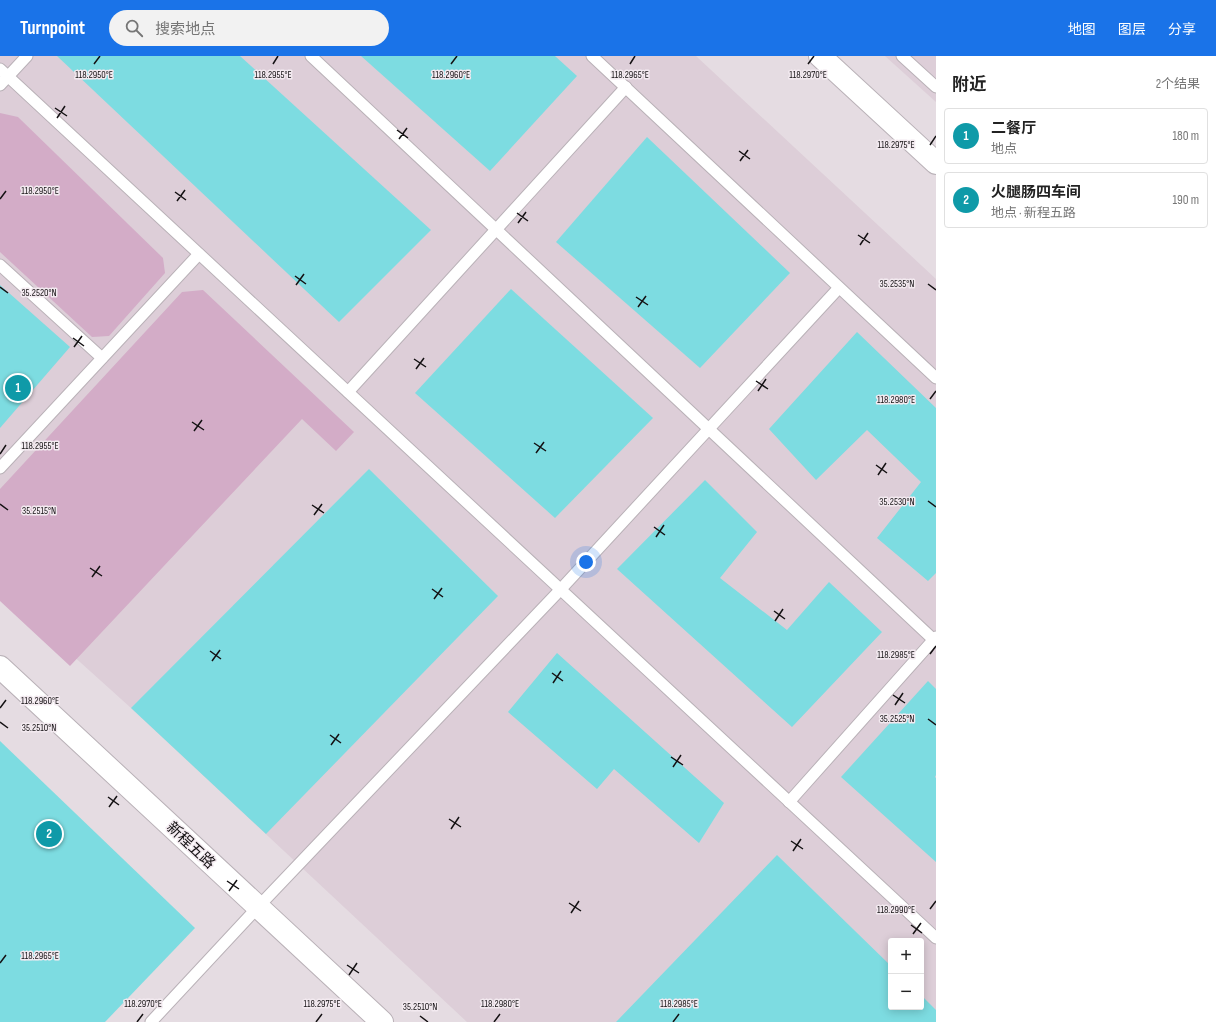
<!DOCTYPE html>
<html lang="zh">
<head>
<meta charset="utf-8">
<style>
	body { margin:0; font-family:"Sofia Sans Condensed","Noto Sans SC",sans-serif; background:#f2f2f2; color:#222 }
	.controls { position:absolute; right:12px; bottom:12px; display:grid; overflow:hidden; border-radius:4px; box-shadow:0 2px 10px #0003 }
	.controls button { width:36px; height:36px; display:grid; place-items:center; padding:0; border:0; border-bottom:1px solid #e0e0e0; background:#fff; color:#222; font:20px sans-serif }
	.you { position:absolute; left:586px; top:506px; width:14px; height:14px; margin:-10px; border:3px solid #fff; border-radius:50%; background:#1a73e8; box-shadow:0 0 0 6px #1a73e833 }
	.badge { display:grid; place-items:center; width:26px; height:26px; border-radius:50%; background:#1a73e8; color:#fff; font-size:13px; font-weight:700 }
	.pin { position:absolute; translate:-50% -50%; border:2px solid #fff; box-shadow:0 1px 4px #0006 }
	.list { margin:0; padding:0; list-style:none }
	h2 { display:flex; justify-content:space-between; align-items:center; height:52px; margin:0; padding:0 16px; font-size:17px }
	h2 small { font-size:13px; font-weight:400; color:#767676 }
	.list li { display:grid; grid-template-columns:26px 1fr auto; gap:12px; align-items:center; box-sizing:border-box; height:56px; margin:0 8px 8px; padding:0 8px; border:1px solid #e0e0e0; border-radius:4px }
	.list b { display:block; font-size:15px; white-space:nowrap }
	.list p { margin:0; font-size:13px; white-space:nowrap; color:#767676 }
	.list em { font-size:13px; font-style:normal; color:#767676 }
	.icon { flex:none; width:22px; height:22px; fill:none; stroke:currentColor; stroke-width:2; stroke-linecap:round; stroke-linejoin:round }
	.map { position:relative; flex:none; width:936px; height:966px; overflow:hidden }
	header { display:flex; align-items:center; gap:24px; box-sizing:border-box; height:56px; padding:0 20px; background:#1a73e8; color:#fff }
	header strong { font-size:19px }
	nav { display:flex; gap:22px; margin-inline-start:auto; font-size:14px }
	.search { width:280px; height:36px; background:#f2f2f2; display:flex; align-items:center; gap:10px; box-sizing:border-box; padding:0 14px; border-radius:22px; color:#767676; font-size:15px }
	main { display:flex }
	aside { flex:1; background:#fff }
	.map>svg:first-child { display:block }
	.built { fill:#ddced8; fill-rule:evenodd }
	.green { fill:#d3acc7 }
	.building { fill:#7ddce1 }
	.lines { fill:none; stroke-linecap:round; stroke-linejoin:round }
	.service-casing { stroke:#b9b1b7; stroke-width:13 }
	.tertiary-casing { stroke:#b9b1b7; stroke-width:24 }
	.secondary-casing { stroke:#b9b1b7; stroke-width:24 }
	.service { stroke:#fff; stroke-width:11 }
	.tertiary { stroke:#fff; stroke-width:22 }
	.secondary { stroke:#fff; stroke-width:22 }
	.ticks { fill:none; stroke:#141113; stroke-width:1.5 }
	.labels { text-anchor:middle; stroke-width:3; stroke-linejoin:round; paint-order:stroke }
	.street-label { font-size:15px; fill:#141113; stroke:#f3eaf0 }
	.ticks-label { font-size:10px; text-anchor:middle; fill:#141113; stroke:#f3eaf0; stroke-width:3; stroke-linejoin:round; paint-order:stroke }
</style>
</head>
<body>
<header>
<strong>Turnpoint</strong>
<div class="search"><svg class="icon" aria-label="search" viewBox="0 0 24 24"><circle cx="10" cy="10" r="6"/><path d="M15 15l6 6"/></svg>搜索地点</div>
<nav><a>地图</a><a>图层</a><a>分享</a></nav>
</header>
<main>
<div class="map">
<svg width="936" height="966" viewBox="0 0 936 966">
	<rect width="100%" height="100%" fill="#e5dce2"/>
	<g class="built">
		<path d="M0,0H696L936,223V966H467L131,652L0,534ZM891,885H921V951H891Z"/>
		<path d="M885,0H936V46Z"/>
	</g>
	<g class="green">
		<path d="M0,57L18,61L163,202L165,217L109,280L92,281L0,196Z"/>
		<path d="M203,234L354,376L336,395L302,363L70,610L0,545V433L182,236Z"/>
	</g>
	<g class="building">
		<path d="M57,0H240L431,174L339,266Z"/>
		<path d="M361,0H555L577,20L490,115Z"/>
		<path d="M647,81L790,217L700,312L556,186Z"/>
		<path d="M0,229L70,291L0,372Z"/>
		<path d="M511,233L653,362L555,462L415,337Z"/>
		<path d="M857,276L936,352V517L928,525L877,482L921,426L867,374L816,424L769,373Z"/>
		<path d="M369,413L498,540L266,778L131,652Z"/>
		<path d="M705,424L757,476L720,522L787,574L829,526L882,576L792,671L617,513Z"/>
		<path d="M557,597L724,747L699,787L614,713L597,733L508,656Z"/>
		<path d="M928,625L936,633V719L935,721L936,722V806L841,721Z"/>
		<path d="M0,685L195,872L105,966H0Z"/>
		<path d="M777,799L891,910V951H921V939L936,954V966H616Z"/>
	</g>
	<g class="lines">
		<g class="service-casing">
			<g id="service">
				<path d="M311,0L936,586"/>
				<path d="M592,0L936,322"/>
				<path d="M902,0L936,31"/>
				<path d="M0,13L936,882"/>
				<path d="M0,29L27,0"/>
				<path d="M0,209L102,302"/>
				<path d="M348,336L626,31"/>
				<path d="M0,412L199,198"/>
				<path d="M789,746L936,581"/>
				<path d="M151,966L258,851L561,533L836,235"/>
			</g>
		</g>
		<g class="tertiary-casing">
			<path id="tertiary" d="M0,611L382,966"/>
		</g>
		<g class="secondary-casing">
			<path id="secondary" d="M820,0L936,107"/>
		</g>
		<use href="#service" class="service"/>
		<use href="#tertiary" class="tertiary"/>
		<use href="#secondary" class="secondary"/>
	</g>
	<path class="ticks" d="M94,8L100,0M273,8L278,0M451,8L457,0M630,8L635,0M808,8L814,0M55,52L67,60M57,62L65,50M397,74L408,82M399,83L407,72M930,89L936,80M739,95L750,103M740,105L748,94M175,136L186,144M0,143L6,135M177,145L185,134M517,157L528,165M518,167L526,156M858,179L870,187M860,189L868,177M295,220L306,228M928,228L936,234M296,229L304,218M0,231L8,237M636,241L648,249M638,251L646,240M73,282L84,290M74,291L82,280M414,303L426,311M416,313L424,302M756,325L768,333M758,335L766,323M930,343L936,335M192,366L204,374M194,375L202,364M534,387L546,395M536,397L544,386M0,398L6,389M876,409L887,417M878,419L886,407M928,445L936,451M0,448L8,454M312,449L324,457M314,459L322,448M654,471L665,479M656,481L664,469M90,512L102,520M92,521L100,510M432,533L443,541M434,543L442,532M774,555L785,563M775,565L783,553M210,595L221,603M930,598L936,590M212,605L220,594M552,617L563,625M553,627L561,615M893,639L905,647M895,649L903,637M0,652L6,644M928,663L936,669M0,666L8,672M330,679L341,687M331,689L339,678M671,701L683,709M673,711L681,699M108,741L119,749M109,751L117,740M449,763L461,771M451,773L459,761M791,785L803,793M793,795L801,783M227,825L239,833M229,835L237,824M569,847L581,855M930,853L936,845M571,857L579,845M911,869L922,877M913,878L921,867M0,907L6,899M347,909L359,917M349,919L357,907M420,960L428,966M137,966L143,958M316,966L322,958M494,966L500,958M673,966L679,958"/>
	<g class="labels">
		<g class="street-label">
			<text transform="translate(191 789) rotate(43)" y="5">新程五路</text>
		</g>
	</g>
	<g class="ticks-label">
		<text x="94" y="22">118.2950°E</text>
		<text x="273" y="22">118.2955°E</text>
		<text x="451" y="22">118.2960°E</text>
		<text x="630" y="22">118.2965°E</text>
		<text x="808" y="22">118.2970°E</text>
		<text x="896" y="92">118.2975°E</text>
		<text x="40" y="138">118.2950°E</text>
		<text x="897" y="231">35.2535°N</text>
		<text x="39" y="240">35.2520°N</text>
		<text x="896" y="347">118.2980°E</text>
		<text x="40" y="393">118.2955°E</text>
		<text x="897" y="449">35.2530°N</text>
		<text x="39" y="458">35.2515°N</text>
		<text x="896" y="602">118.2985°E</text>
		<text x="40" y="648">118.2960°E</text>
		<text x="897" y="666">35.2525°N</text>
		<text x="39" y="675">35.2510°N</text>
		<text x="896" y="857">118.2990°E</text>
		<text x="40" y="903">118.2965°E</text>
		<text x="143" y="951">118.2970°E</text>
		<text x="322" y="951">118.2975°E</text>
		<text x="500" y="951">118.2980°E</text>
		<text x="679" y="951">118.2985°E</text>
		<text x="420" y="954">35.2510°N</text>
	</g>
</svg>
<div class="controls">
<button>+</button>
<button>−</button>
</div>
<div class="you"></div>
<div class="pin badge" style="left:18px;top:332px;background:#0f9aa8">1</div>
<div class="pin badge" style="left:49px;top:778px;background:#0f9aa8">2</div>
</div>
<aside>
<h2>附近<small>2个结果</small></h2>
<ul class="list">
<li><span class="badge" style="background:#0f9aa8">1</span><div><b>二餐厅</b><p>地点</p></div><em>180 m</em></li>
<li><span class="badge" style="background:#0f9aa8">2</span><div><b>火腿肠四车间</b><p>地点 · 新程五路</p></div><em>190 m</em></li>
</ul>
</aside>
</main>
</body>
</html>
